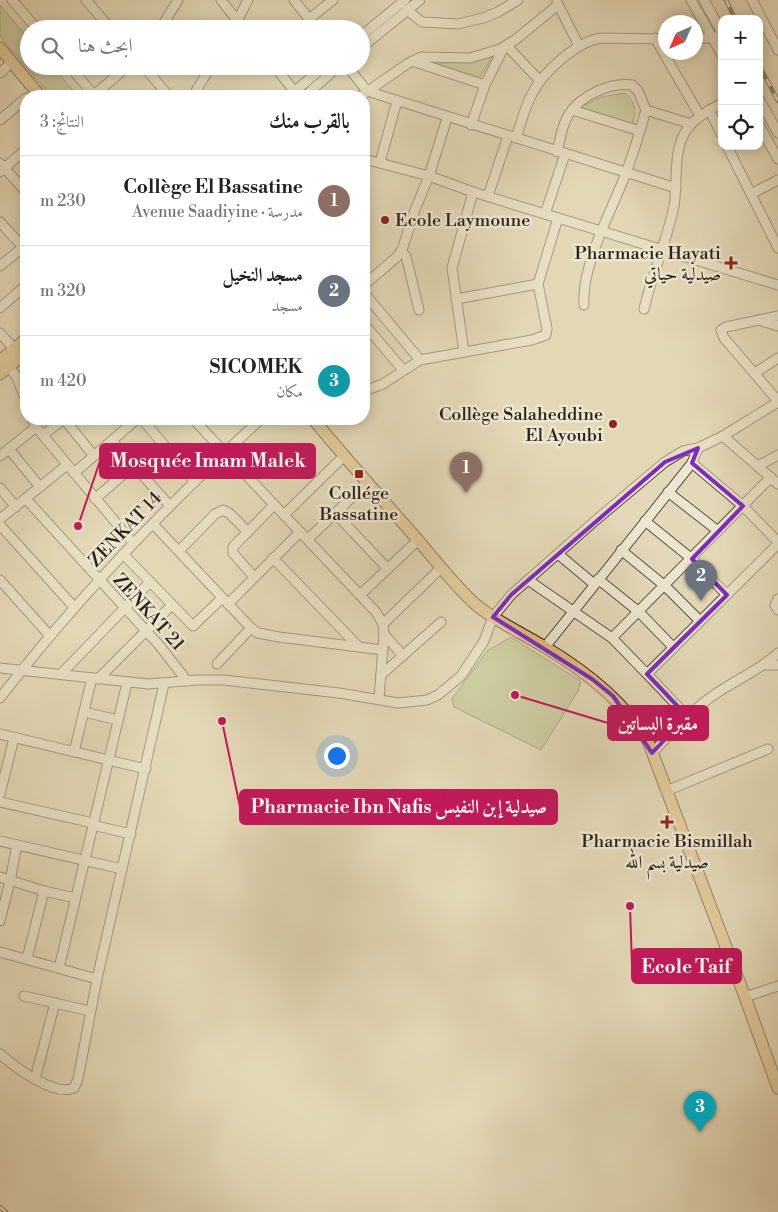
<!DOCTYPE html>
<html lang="ar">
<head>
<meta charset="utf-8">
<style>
	body { margin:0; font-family:"Libre Bodoni",Amiri,serif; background:#f6f6f6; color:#202124; direction:rtl }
	.controls { position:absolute; right:15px; top:15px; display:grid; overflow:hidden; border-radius:10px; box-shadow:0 2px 12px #0003 }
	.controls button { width:45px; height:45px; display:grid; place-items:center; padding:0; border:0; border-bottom:1px solid #e0e0e0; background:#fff; color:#202124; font:25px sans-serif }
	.compass { position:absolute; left:658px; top:15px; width:45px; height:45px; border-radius:50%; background:#fff; box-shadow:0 2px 12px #0003; rotate:225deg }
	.you { position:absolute; left:336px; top:755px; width:18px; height:18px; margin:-12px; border:4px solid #fff; border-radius:50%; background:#1a73e8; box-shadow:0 0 0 8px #1a73e833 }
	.badge { display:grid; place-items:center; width:32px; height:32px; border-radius:50%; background:#d93025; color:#fff; font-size:16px; font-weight:700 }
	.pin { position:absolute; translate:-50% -41px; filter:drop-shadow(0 1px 2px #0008) }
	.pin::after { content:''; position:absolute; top:26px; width:18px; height:15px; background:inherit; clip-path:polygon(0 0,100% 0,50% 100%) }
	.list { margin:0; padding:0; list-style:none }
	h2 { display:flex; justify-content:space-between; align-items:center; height:65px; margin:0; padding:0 20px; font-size:21px }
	h2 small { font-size:16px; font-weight:400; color:#757577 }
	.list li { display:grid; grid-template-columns:32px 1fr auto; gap:15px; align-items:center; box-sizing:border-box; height:90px; padding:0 20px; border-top:1px solid #e0e0e0 }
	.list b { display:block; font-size:19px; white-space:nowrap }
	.list p { margin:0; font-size:16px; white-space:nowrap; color:#757577 }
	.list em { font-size:16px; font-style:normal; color:#757577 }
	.icon { flex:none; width:28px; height:28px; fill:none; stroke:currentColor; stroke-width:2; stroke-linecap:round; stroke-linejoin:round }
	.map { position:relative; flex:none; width:778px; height:1212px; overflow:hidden; direction:ltr }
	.search { position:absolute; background:#fff; box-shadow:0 2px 12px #0003; left:20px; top:20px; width:350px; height:55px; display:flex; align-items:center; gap:12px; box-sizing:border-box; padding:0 18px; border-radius:28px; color:#757577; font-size:19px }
	.panel { position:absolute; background:#fff; box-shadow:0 2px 12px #0003; left:20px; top:90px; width:350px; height:335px; border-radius:20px; direction:rtl }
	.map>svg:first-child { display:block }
	.green { fill:#b6be8d; stroke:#726e53 }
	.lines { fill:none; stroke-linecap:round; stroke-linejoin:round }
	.minor-casing { stroke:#5b4d40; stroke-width:11 }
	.major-casing { stroke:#2e1f19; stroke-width:13 }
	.minor { stroke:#ede6d0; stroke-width:9 }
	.major { stroke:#e2bc7c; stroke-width:11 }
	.rail-casing { stroke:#2e1f19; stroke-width:4.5 }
	.rail { stroke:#ede6d0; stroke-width:2.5; stroke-dasharray:8; stroke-linecap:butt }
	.marked { fill:none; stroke:#7b2cbf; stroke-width:4; stroke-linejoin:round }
	.poi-dot { fill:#8f2418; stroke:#ede6d0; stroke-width:2 }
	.labels { text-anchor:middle; stroke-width:5; stroke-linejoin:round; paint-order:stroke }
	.poi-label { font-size:18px; fill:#2e1f19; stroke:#ede6d0; text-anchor:end }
	.street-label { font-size:18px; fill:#2e1f19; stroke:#ede6d0 }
	.leader { fill:none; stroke:#c2185b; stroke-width:2 }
	.callout-dot { fill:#c2185b; stroke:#ede6d0; stroke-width:2 }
	.callout { fill:#c2185b; stroke:#c2185b; stroke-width:2 }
	.callout-label { font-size:19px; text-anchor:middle; font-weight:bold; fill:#fff }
</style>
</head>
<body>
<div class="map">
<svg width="778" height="1212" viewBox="0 0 778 1212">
	<rect width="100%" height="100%" fill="#e3d8b7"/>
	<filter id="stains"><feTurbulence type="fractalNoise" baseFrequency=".004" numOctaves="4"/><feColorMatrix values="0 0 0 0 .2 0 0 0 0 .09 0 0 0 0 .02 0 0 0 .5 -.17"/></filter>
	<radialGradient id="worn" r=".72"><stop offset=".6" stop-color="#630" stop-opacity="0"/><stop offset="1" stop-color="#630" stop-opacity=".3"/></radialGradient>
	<g class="green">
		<path d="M0,5L29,39V66H52L78,96H51L0,36Z"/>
		<path d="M494,54L479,79L432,63C456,64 472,61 494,54Z"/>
		<path d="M625,93C636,103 637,111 632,125L577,109L601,97Z"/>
		<path d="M511,637L581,681L578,691L541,750L454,707L452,699L487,651Z"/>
	</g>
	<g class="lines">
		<g class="minor-casing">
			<g id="minor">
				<path d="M12,0L37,29"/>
				<path d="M86,0L111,29"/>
				<path d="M221,0L244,29"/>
				<path d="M294,0L317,29"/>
				<path d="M691,0L722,55"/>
				<path d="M704,0L722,33"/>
				<path d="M752,0L778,50"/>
				<path d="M557,2L579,46"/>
				<path d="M407,10L422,22L458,24L483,18L498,12L518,0"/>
				<path d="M309,19L333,0"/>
				<path d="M160,29L178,0"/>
				<path d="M233,29L248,0"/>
				<path d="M361,36L405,0"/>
				<path d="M655,38L700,116"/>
				<path d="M696,39L717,37"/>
				<path d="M507,46L540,81"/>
				<path d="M361,48L420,0"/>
				<path d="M412,61L485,85"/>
				<path d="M69,66L95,96"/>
				<path d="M143,66L169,96"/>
				<path d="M274,66L295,92"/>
				<path d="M347,66L367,91L676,188"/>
				<path d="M0,73L12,62"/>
				<path d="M94,95L128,66"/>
				<path d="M193,96L211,66"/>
				<path d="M289,96L325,66"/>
				<path d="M305,96L339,66"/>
				<path d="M361,96L407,64L421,57L470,58L500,49L515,40L558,5"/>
				<path d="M759,99L778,133"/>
				<path d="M572,110L640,131"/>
				<path d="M646,110L691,124"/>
				<path d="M709,110L722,135"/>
				<path d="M0,120L26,98"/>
				<path d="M471,125L485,85L504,47"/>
				<path d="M759,125L778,159"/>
				<path d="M516,138C521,123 525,107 532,94C543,72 576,42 601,38L666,39"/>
				<path d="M727,146L778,248"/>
				<path d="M557,152C560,140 562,124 569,114C581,95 611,82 632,85L638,91L646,110C640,131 634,152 626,173C612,210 581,266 584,305"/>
				<path d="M364,159L429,176L473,192L778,285"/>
				<path d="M380,162L397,101"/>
				<path d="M0,163L26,192"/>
				<path d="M0,172L26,149"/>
				<path d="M751,194L778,180"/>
				<path d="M488,196L508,136"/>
				<path d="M545,214L565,154"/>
				<path d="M0,222L23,247"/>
				<path d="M401,252L406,256L419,310"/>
				<path d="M0,266L26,245"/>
				<path d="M364,285L397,257L402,250L415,210L429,176L447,118"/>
				<path d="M364,293L420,360"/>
				<path d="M456,299L538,284"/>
				<path d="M0,308L26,285"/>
				<path d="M644,309C652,274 667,241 674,206C678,182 673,156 684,134C692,119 708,111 722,103"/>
				<path d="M778,316L726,327L721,330L724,338L778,401"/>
				<path d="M759,320L778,326"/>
				<path d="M364,324L403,370"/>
				<path d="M0,333L14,349"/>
				<path d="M464,352L452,268L473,192"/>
				<path d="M6,363L16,376L26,400"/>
				<path d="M755,373L778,358"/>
				<path d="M364,391L383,384L420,360L532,340L546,335L547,329L538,284L558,218"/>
				<path d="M32,419L36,427L133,543"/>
				<path d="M64,419L94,456"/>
				<path d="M142,419L195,482"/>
				<path d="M193,419L376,612L383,624L384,634L379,699"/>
				<path d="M43,435L64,419"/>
				<path d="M723,436L778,484"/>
				<path d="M112,441L170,506"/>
				<path d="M9,449L40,487"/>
				<path d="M0,456L36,427"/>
				<path d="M692,463L743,506L778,542"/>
				<path d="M758,466L778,455"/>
				<path d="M74,473L137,419"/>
				<path d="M0,488L16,507"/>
				<path d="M668,492L718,531"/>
				<path d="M26,499L159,645L187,681"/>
				<path d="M95,499L134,465"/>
				<path d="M335,513L388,569"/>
				<path d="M284,515L344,456"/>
				<path d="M0,519L67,465"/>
				<path d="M645,521L692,559L727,595"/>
				<path d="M153,524L251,628L258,633L279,637L383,650"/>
				<path d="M0,525L74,607"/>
				<path d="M308,539L367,483"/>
				<path d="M621,550L665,586L700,621"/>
				<path d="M179,551L215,514L223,510L229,513L248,532"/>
				<path d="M123,554L193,626L222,598"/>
				<path d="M558,554L594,584"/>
				<path d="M273,558L358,646"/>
				<path d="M254,577L233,553V547L274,505"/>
				<path d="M598,579L639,612L674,648"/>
				<path d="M0,580L50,636"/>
				<path d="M528,580L612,638L647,674"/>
				<path d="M361,594L418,540"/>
				<path d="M778,599L775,605L778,610"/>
				<path d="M228,604L300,532"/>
				<path d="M383,624L441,568"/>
				<path d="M384,634L403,656"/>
				<path d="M612,638L771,477"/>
				<path d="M545,647L692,463L698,448"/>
				<path d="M217,664L251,628"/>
				<path d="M765,665H778"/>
				<path d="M0,668L148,684L197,680H224L339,693L398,703L427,700L438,695L461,676L484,641L493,617L511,595L596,520L665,462L683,451L698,448L723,436L778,402"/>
				<path d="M61,674L150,582"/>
				<path d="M381,675L441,622"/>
				<path d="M98,679L172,605"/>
				<path d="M0,698C78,597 167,505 261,419"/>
				<path d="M84,712L118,720"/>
				<path d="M687,716L647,674L778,544"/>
				<path d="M0,734L146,769"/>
				<path d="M74,752L92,678"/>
				<path d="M652,753C672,733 690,711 714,695C735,680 759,671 778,653"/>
				<path d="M666,791L768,749"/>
				<path d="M0,794L14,738"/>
				<path d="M0,802L93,823"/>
				<path d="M92,825L131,834"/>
				<path d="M0,841L122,869"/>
				<path d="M0,877L44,891L75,898"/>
				<path d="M0,921L10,881L17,845"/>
				<path d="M0,952L97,979"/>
				<path d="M27,959L44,891"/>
				<path d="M59,968L127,683"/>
				<path d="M24,996L90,1011"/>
				<path d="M745,997L778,986"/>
				<path d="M0,1054C15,1067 54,1097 74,1088L78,1079L97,979L164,684"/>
				<path d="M35,1079L55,1003"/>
			</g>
		</g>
		<g class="major-casing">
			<g id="major">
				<path d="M0,48L40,96"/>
				<path d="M0,361L26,339"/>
				<path d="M0,374L26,352"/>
				<path d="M313,419C347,460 382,499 417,539C436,561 454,585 475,604C495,621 520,632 543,646C584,670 623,700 648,741L745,997L778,1088"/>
			</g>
		</g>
		<use href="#minor" class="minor"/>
		<use href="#major" class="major"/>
		<g class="rail-casing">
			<g id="rail">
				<path d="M726,0L735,19"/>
				<path d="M759,65L778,101"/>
				<path d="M0,1207L6,1212"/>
			</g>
		</g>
		<use href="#rail" class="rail"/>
	</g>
	<path d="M0 0H778V1212H0ZM698,448L692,463L743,506L692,559L727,595L647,674L687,716L652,753L613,696L592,679L493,617L511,595L665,462Z" fill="#e3d8b7" fill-opacity=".55" fill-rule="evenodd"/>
	<path class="marked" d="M698,448L692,463L743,506L692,559L727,595L647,674L687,716L652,753L613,696L592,679L493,617L511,595L665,462Z"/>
	<g class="poi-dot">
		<circle cx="385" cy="220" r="5"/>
		<path d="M728.5 255.5h5v5h5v5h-5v5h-5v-5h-5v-5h5z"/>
		<circle cx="613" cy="424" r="5"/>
		<rect x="354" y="469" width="10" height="10" rx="2.5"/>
		<path d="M664.5 814.5h5v5h5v5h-5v5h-5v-5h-5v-5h5z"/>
	</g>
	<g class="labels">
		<g class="poi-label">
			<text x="395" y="226" text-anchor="start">Ecole Laymoune</text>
			<text x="721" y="259">Pharmacie Hayati<tspan x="721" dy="21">صيدلية حياتي</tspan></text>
			<text x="603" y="420">Collège Salaheddine<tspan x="603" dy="21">El Ayoubi</tspan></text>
			<text x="359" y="499" text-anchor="middle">Collége<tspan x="359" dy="21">Bassatine</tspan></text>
			<text x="667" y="847" text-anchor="middle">Pharmacie Bismillah<tspan x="667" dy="21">صيدلية بسم الله</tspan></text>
		</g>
		<g class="street-label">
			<text transform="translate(125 529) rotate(-46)" y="6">ZENKAT 14</text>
			<text transform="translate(149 612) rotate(48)" y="6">ZENKAT 21</text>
		</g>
	</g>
	<path class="leader" d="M78 526L100 461M515 695L608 723M222 721L240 807M630 906L632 966"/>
	<g class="callout-dot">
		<circle cx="78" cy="526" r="5"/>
		<circle cx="515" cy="695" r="5"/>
		<circle cx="222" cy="721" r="5"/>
		<circle cx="630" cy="906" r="5"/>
	</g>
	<g class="callout">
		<rect x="100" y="444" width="215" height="34" rx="5"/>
		<rect x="608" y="706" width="100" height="34" rx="5"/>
		<rect x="240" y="790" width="317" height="34" rx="5"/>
		<rect x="632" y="949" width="109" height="34" rx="5"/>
	</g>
	<g class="callout-label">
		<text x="208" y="467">Mosquée Imam Malek</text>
		<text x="658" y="730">مقبرة البساتين</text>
		<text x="399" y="813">Pharmacie Ibn Nafis صيدلية إبن النفيس</text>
		<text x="686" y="973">Ecole Taif</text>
	</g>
	<rect width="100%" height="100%" filter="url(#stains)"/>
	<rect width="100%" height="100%" fill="url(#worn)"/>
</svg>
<div class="controls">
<button>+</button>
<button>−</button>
<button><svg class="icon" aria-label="locate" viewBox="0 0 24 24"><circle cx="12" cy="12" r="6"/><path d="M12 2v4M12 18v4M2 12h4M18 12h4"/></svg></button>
</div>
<svg class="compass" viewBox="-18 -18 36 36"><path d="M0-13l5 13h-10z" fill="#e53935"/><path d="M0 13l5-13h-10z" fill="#757577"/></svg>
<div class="you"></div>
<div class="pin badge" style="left:466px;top:493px;background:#8d6e63">1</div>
<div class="pin badge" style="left:701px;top:601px;background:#6b7280">2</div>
<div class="pin badge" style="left:700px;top:1132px;background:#0f9aa8">3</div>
<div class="search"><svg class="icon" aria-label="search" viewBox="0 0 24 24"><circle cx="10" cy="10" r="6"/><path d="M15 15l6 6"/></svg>ابحث هنا</div>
<section class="panel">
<h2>بالقرب منك<small>النتائج: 3</small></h2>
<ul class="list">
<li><span class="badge" style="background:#8d6e63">1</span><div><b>Collège El Bassatine</b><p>مدرسة · Avenue Saadiyine</p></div><em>230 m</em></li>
<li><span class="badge" style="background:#6b7280">2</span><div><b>مسجد النخيل</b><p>مسجد</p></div><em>320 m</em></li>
<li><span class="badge" style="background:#0f9aa8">3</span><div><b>SICOMEK</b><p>مكان</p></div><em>420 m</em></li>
</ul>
</section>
</div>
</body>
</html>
